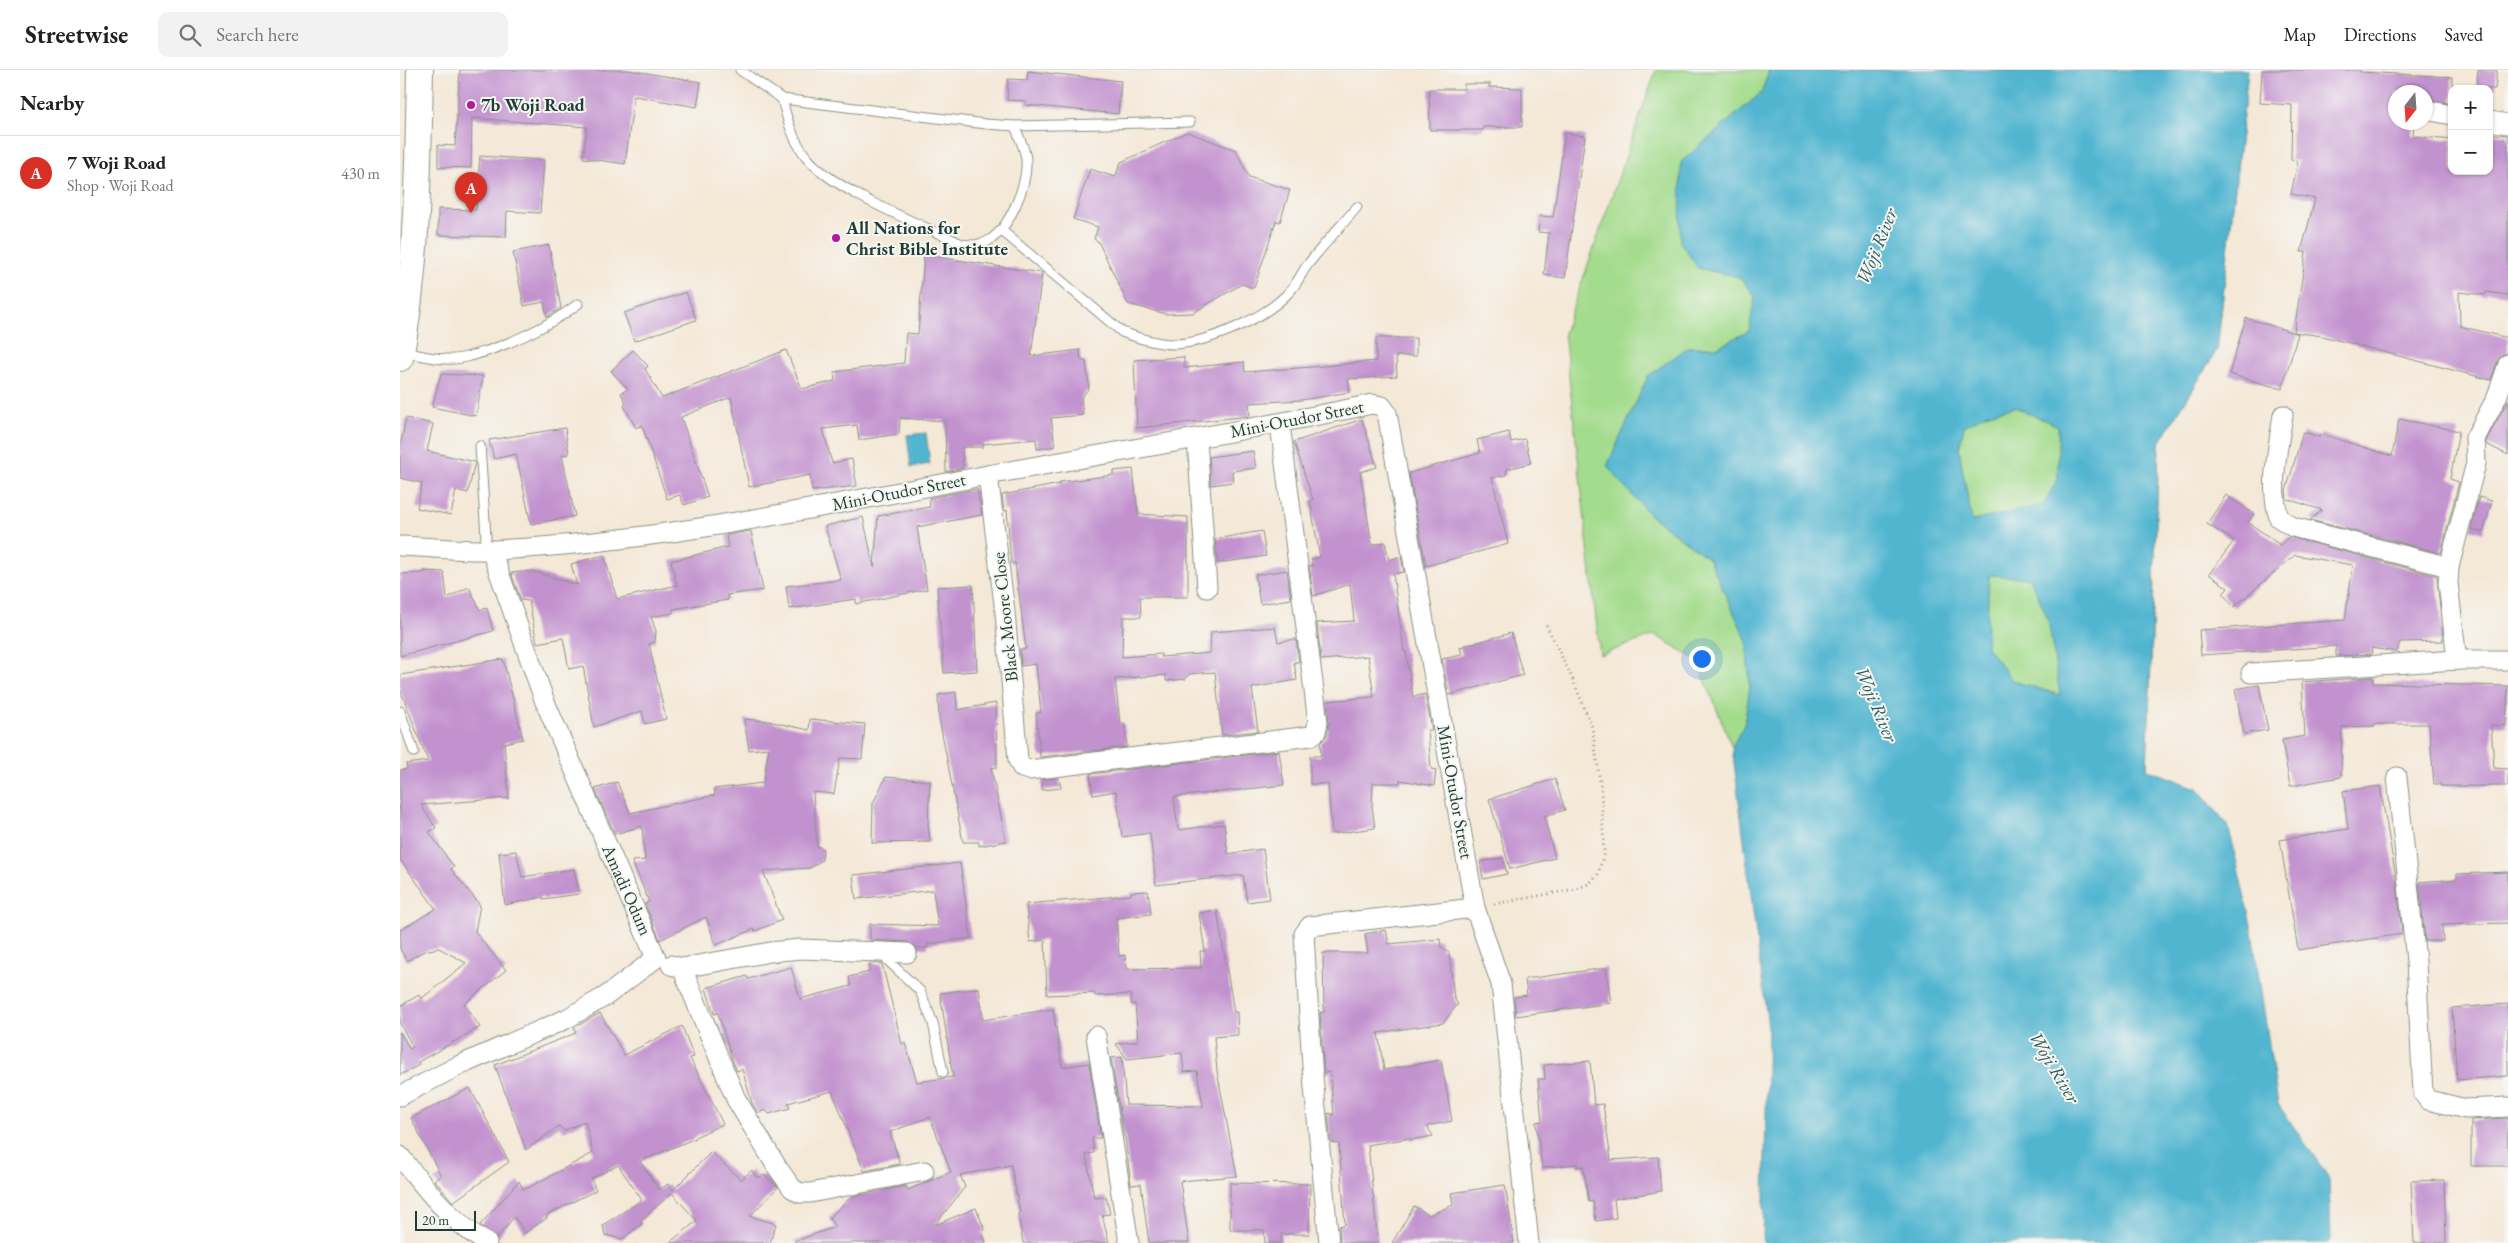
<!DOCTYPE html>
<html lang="en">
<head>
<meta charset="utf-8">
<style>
	body { margin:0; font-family:"EB Garamond",serif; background:#f2f2f2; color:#202124 }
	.controls { position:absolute; right:15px; top:15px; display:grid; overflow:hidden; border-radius:10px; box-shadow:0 1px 4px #0004 }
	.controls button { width:45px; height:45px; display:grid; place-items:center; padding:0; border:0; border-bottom:1px solid #e0e0e0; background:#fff; color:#202124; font:25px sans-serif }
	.compass { position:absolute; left:1988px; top:15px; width:45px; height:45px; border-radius:50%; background:#fff; box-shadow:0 1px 4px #0004; rotate:197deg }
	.scale { position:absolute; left:15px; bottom:12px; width:61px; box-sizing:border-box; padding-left:5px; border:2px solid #1f3d34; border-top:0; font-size:14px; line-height:18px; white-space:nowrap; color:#1f3d34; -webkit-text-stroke:4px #f6f6f2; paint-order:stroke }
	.you { position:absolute; left:1301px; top:588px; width:18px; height:18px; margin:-12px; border:4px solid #fff; border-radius:50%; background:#1a73e8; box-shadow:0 0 0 8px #1a73e833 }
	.badge { display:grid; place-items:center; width:32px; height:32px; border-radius:50%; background:#d93025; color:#fff; font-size:16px; font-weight:700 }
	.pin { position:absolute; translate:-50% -41px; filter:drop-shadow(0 1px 2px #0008) }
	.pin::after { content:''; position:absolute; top:26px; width:18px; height:15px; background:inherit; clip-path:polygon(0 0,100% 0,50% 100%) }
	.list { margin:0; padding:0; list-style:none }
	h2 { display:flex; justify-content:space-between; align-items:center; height:65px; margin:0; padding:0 20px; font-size:21px }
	h2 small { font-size:16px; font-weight:400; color:#757577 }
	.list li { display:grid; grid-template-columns:32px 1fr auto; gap:15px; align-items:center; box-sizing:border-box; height:75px; padding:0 20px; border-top:1px solid #e0e0e0 }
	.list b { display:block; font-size:19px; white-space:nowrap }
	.list p { margin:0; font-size:16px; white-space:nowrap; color:#757577 }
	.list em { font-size:16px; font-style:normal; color:#757577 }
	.icon { flex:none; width:28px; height:28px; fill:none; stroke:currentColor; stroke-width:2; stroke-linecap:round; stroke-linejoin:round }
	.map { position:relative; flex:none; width:2108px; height:1173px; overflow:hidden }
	header { display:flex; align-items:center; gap:30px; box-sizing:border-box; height:70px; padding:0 25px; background:#fff; border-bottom:1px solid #e0e0e0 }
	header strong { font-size:24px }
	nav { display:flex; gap:28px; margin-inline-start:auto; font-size:18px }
	.search { width:350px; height:45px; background:#f2f2f2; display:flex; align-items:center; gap:12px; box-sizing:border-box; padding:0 18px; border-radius:10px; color:#757577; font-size:19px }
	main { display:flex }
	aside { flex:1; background:#fff }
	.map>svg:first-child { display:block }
	.green { fill:#a4dc8d; stroke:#628c60 }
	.water { fill:#51b5d0; stroke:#387982; fill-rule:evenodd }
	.building { fill:#c292cf }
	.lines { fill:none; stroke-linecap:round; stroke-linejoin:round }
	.service-casing { stroke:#8a9286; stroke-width:11 }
	.minor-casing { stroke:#8a9286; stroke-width:21 }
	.secondary-casing { stroke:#8a9286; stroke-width:28 }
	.path { stroke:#8a9286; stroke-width:3; stroke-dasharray:1 4; stroke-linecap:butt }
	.service { stroke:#fff; stroke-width:9 }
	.minor { stroke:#fff; stroke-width:19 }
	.secondary { stroke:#fff; stroke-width:26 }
	.poi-dot { fill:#b5179e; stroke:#f6f6f2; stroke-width:2 }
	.labels { text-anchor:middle; stroke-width:4; stroke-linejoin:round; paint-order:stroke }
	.poi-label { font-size:18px; font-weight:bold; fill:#1f3d34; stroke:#f6f6f2; text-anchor:start }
	.street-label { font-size:18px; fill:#1f3d34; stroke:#f6f6f2 }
	.water-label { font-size:19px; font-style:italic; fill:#2c5b5b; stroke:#f6f6f2 }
</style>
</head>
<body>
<header>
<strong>Streetwise</strong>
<div class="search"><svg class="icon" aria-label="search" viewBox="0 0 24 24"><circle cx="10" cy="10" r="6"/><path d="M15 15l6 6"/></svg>Search here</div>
<nav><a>Map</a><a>Directions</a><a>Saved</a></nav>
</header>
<main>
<aside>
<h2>Nearby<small></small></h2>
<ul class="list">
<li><span class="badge">A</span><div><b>7 Woji Road</b><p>Shop · Woji Road</p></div><em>430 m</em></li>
</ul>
</aside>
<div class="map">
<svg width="2108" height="1173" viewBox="0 0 2108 1173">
	<rect width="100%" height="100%" fill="#f6f6f2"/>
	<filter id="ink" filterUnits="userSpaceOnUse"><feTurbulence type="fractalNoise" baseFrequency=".02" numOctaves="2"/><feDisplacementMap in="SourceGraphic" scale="10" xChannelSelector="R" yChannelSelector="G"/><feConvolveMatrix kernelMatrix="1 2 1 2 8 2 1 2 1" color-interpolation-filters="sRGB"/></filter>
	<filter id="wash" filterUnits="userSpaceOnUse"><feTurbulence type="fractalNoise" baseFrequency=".0096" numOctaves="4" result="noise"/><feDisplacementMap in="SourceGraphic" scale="20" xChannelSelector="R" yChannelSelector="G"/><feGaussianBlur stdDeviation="1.12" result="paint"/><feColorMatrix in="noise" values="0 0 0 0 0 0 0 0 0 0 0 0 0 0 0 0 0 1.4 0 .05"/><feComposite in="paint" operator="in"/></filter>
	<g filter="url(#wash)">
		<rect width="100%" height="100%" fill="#f4e8d7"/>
		<g class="green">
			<path d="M1256,0H1369L1362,22L1281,93L1298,198L1339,207L1356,226L1349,261L1318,277H1287L1250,445L1309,489L1346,569L1350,617L1344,655L1332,677L1297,590L1255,565L1200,585L1164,263Z"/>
			<path d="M1848,0L1817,280L1759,374L1747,699L1660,625L1613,611L1586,576L1589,504L1572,451L1559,380L1564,356L1588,343L1615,337L1658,356Z"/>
		</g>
		<g class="water">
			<path d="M1369,0H1848L1817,280L1759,374L1747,699L1797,718L1828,755L1851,855L1878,1034L1929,1108L1931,1171L1929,1173H1363L1368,957L1332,677L1344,655L1350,617L1346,569L1309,489L1250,445L1207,396L1248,306L1288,277H1318L1349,261L1355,226L1339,207L1298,198L1280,172L1281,92L1362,22ZM1615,337L1658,356V409L1643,435L1572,451L1559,380L1564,356L1588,343ZM1589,505L1630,508L1648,549L1660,625L1613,611L1586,576Z"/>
			<path d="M526,363L530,394L511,397L507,365Z"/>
		</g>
		<g id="blocks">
			<g class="building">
				<path d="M60,0H228L301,12L297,37L234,26L225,94L183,88L187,57L72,48L71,98L38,97V75L55,76Z"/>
				<path d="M1862,0H1960V2L2052,7V34L2026,29V22H1996V52H2014L2013,66L2052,70V101H2089L2091,64L2108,65V225L2086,222L2085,225L2059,222L2060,256L2108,268V283L2101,285L2098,290L2091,310L1922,266L1894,262L1906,182H1901L1915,129L1891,124L1898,91L1891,90L1892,35L1860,33Z"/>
				<path d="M2078,0H2097L2095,19H2076Z"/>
				<path d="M628,1L721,11L718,44L626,35V31L607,30L608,9L627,10Z"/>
				<path d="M1064,14H1091L1088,17L1122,18V57H1083V60H1030L1029,19H1064Z"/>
				<path d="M787,62L836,80L849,107L890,120L880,152L876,151L854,218L842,214L793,243L766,244L728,234L698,171L694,169L698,157L673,149L690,99L715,107L721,92Z"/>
				<path d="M1165,63L1185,66L1165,208L1144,205L1149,163L1138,162L1140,146L1153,147Z"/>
				<path d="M80,86L144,90L140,143L107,141L106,167L38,165V139L76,140Z"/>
				<path d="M149,175L161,238L147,247L144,232L124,236L113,182Z"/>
				<path d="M524,185L642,203L631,286L680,280L681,290L686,292L689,318L681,328L683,345L651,348L655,376L637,379L636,369L583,374V377H562L563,398L546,402L545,351L500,348L499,364L459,370L457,355L423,359L432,393L452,389L457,416L412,421L410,405L349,417L331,327L281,347L308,427L284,435L280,425L267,429L242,355L236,358L224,336L226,333L221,323L228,319L211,301L233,280L248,296L245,299L262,328L386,280L402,319L435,311L434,302L504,293L506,263L518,264Z"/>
				<path d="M286,222L296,250L234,271L224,243Z"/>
				<path d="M1846,248L1898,264L1882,319L1829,304Z"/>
				<path d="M976,268H1016V286H996L997,306L948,309L950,322L901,330L849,333L850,346L737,358L734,290L784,287V298L844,292L845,302L912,297L976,291Z"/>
				<path d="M41,304L83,306L76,346L32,337Z"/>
				<path d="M2108,330V385L2086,374V371Z"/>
				<path d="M6,348L33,354L27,381L75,392L68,423L56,420L51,445L17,438L22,413L0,408V377Z"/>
				<path d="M962,349L977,397L960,402L972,475L985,472L989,490L1001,486L1004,502L993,504L1004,582H1006L1013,627L1025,624L1032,660H1028L1031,699L1036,700L1034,716L1000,710V713H973L972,736L975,758L932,764L928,714H910V686H921L920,673L927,665L929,654L927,631L974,627L968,586L921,590L917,553L954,551L950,514L913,526L909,496H913L911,490L920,487L910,431L913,430L894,372Z"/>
				<path d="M1999,349L2059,361L2050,409L2059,412L2041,483L1910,450L1922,440L1887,429L1886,421L1903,362L1920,367L1921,364L1992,386Z"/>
				<path d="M165,358L169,384L162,385L175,446L131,454L116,384L94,389L89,370Z"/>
				<path d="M1109,362L1111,372L1125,369L1131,393L1107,399L1106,405L1092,408L1108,474L1026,496L1009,403L1080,383L1077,370Z"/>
				<path d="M853,381L856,398L832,401L833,412L811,415L809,387Z"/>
				<path d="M733,399L738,444L788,447V527H740L741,547H723L722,587L761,584V587L810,583L811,562L875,557L878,572L896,569L899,592H894L897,610L852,618L858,661L822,665L815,602L789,604L786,609L766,611V605L715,609L720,653H724L727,677L640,687L636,643H641L636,594L621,596L620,579H626L615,493H611L607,440L604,441L602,425L660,414V412L713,405V401Z"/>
				<path d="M577,419L582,445L517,457L527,519L456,534V529L389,539L386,516L441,510L425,456L463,447L474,497L478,446L530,437L529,428Z"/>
				<path d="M1826,425L1854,444L1848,452L1880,475L1889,467L2037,506L2043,571L2000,572L1997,582L1971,578L1972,584L1936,586V576L1801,585L1799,560L1945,550L1953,495L1895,485L1834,537L1823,524L1828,518L1809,504L1834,471L1807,454Z"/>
				<path d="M2079,427L2092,431L2083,463L2071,459Z"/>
				<path d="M351,461L363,520L327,525L328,530L273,539V543L251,547L256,561L255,572L249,574L266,649L245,654L242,641L194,657L183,596L169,599L163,568L137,573L129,531L121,530L111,503L132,501L177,515L171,494L204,485L217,529L277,515L271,491L328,477L326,465Z"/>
				<path d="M862,461L866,486L818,493L815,469Z"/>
				<path d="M887,500L891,529L860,534L855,505Z"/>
				<path d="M24,501L44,502L47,528L69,517L80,540L87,538L93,561L0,586V504L24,503Z"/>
				<path d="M573,515L577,601L544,603L537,517Z"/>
				<path d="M1111,563L1123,605L1049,625L1042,589L1062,585L1060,577Z"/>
				<path d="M103,589L123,669L104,673L109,728L21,735L36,758L29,762L54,797L51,799L80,835L75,862L106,900L64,934L80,957L18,992L19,995L0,1005V962L10,979L13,977L0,954V936L19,925L21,929L66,893L39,878L24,881L7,891L0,879V860L36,839L0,789V700L7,699L6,694L28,691L0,619V605Z"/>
				<path d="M1973,607V613L2108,616L2106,656L2091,655L2094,698L2108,699V716H2040V714H2034L2029,654H1974L1975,656L1942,657L1941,707L1890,716L1882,670L1905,666L1902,612Z"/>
				<path d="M1859,615L1868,660L1844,664L1835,619Z"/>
				<path d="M556,622L557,640L596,633L597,697L591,698L606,771L579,776V772H563L539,648L538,625Z"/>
				<path d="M344,649L368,651L409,660L410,649L465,654L462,689L440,688L434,724L413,722L417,776L423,779L422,790L410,798L363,801L382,850L355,861L354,859L316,875L306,847L260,870L245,834L249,832L232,791L245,790L242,756L215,764L195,719L217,712L230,743L315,725L314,719L363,713L369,678L349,680Z"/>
				<path d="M879,681L884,715L774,727L778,760L824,754L828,784L863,779L870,829L847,832L843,805L756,815L750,763L722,767L716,721L693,725L690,704Z"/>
				<path d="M486,707L530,711L528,754L530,772L472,773L473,733Z"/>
				<path d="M659,708L661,718L642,720V710Z"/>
				<path d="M1155,709L1165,740L1144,746L1155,788L1110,799L1089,729Z"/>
				<path d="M1980,716L1997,814L2002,864L1898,880L1880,770L1948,759L1943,721Z"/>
				<path d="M116,781L122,807L174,799L179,824L143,829V827L105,835L99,783Z"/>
				<path d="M1103,788L1107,804L1083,809L1080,792Z"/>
				<path d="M560,793L571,868L528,874V878H517L507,872L470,870V854L538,856L533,820L456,829L453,805Z"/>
				<path d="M2108,802V853L2042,855L2043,871H2025L2019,812L2057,809V804Z"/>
				<path d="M748,821L751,844L716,848L719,886L725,885L726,899L801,898L800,881H805L799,843L817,840L834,942H837L838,965L814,967L817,1001L837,1106L780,1111L789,1173H749L741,1114L731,1115L725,1067H724L711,988L722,987L726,1035L803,1036L797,1001L784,1002L782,983L727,989L716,974L738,971L735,934H731V924L695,926L694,923L647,925L645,870L630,872L626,834L731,825V822Z"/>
				<path d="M986,860L989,874L1040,869L1041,877L1049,883L1054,928L1058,934L1043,953L978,963L984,1000L1041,990L1052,1051L1027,1056L1033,1066L1010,1070V1068L968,1075L978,1173H940L939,1156L945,1155L939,1074L931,1072L928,1043L934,1045L930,1002L924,1003L920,943L924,942L923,883H968L965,864Z"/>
				<path d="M470,893L482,894L502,974L505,973L517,1012L553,1007L540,923L579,918L583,950L653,939L662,997L689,993L701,1068H692L694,1083L686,1084L694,1128L706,1127L710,1144L702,1145L709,1173H623L618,1143H620L611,1095L560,1105L565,1117L535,1155L576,1138L585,1160L582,1162L586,1173H395V1171L435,1157L429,1148L451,1127L506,1116L508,1120L551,1102L530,1047L490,1062L500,1094L464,1101L432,1021L388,1033L390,1038L369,1044L366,1040L358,1043L352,1033L342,999L337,1001L332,989L318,943L314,944L306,918L347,906L348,909L391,897L400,929L451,916L449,907L469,902Z"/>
				<path d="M1206,898L1211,933L1116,946L1114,927L1127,925L1125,909Z"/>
				<path d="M2108,934V1006L2057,1010L2052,938Z"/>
				<path d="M200,943L224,985L282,956L294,987L290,988L323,1054L295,1067L296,1068L240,1091L259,1120L268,1114L273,1120L311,1082L341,1110L352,1100L357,1108L364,1105L378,1117L350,1146L376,1154L370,1173H269L297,1151L272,1123L240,1151L242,1154L222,1169L205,1165L203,1155L242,1130L218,1095L191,1109L196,1120L147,1145V1148L125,1163L114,1147L97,1168L80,1155L119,1111L123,1119L128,1118L193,1083L185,1051L164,1061L159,1056L126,1080L95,995L176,963L174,958Z"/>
				<path d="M1190,991L1194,1035L1203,1034L1211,1090L1258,1087L1261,1121L1214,1129L1216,1148L1196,1151L1193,1131L1189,1132L1183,1096L1177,1097V1094L1142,1098L1136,1052L1142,1051L1138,1009H1145L1144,995Z"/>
				<path d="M70,1018L109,1092L53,1132L34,1110L41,1106L11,1048Z"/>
				<path d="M2108,1048V1096H2071V1050Z"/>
				<path d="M2044,1110L2046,1173H2014L2011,1111Z"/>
				<path d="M830,1113L910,1114L909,1164H881V1173H865L864,1160H830Z"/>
				<path d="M1105,1115L1114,1173H992L1014,1136L1029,1145L1053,1135L1051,1123Z"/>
			</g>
		</g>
	</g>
	<g filter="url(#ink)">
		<use href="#blocks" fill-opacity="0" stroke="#8a9286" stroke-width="1"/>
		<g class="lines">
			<g class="service-casing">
				<g id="service">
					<path d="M340,0L382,29L586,54L615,56L790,52"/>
					<path d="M382,29C387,49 392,68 405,85C429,119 522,155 562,174C572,175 579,176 588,171C610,159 628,113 626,89C625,78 618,66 615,56"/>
					<path d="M601,160L722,262C738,268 756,274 774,274C809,273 866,248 890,221C898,213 902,201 909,193C924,174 941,156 957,137"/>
					<path d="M4,282C21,285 44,292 62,288C99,280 148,257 178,234"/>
					<path d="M80,376L86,466L84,479"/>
					<path d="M0,641L14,682"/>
					<path d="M482,885L520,921L533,953L543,1002"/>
				</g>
			</g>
			<g class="minor-casing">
				<g id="minor">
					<path d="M2026,40L2052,45"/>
					<path d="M2089,51L2108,54"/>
					<path d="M1883,345C1878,379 1869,415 1879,448L1893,457L2049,497"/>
					<path d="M797,369L807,518"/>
					<path d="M588,405L605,542L618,690L622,698L629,700L911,666L916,662L918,652L880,354"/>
					<path d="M0,476C31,477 63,481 94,480C260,472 424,436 588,405C716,381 844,362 972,334L982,336L987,343L1075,838L1101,914L1129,1173"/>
					<path d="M91,480L145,632L256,888"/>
					<path d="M2057,590L2048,513L2049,497L2076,393L2075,368L2097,327L2108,294"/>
					<path d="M1851,603L2057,590H2108"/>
					<path d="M1997,707L2016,891L2023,1023L2028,1030L2066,1039L2108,1037"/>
					<path d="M271,895L282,898L370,882L400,879L507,883"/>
					<path d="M282,898L336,1029L377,1097L392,1118L400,1123H410L524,1101"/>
					<path d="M696,966L729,1173"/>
					<path d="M0,1026L58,996L166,949L206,926L256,888"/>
					<path d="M0,1086C25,1118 51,1152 87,1173"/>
					<path d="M929,1173L912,996L904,864L910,856L1075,838"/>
				</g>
			</g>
			<g class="secondary-casing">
				<path id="secondary" d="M0,288C18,193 18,97 20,0"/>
			</g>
			<path class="path" d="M1094,834L1176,819L1189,814L1198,804L1204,783L1201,718L1192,657L1173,610L1146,554"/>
			<use href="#service" class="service"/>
			<use href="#minor" class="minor"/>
			<use href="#secondary" class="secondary"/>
		</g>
	</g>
	<g class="poi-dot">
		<circle cx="71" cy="35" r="5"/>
		<circle cx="436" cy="168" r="5"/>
	</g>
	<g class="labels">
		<g class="poi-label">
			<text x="81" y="41">7b Woji Road</text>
			<text x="446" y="164">All Nations for<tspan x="446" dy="21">Christ Bible Institute</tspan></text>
		</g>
		<g class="street-label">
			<text transform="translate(897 349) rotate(-11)" y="6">Mini-Otudor Street</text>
			<text transform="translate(499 422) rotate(-11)" y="6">Mini-Otudor Street</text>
			<text transform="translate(605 547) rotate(-96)" y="6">Black Moore Close</text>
			<text transform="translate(1055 722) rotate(80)" y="6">Mini-Otudor Street</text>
			<text transform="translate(227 820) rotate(66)" y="6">Amadi Odum</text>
		</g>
		<g class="water-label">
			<text transform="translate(1476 176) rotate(-68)" y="7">Woji River</text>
			<text transform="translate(1477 634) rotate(67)" y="7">Woji River</text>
			<text transform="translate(1655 997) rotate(59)" y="7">Woji River</text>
		</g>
	</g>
</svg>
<div class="controls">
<button>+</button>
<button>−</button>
</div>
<svg class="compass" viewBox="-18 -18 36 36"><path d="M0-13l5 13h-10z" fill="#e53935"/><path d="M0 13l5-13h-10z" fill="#757577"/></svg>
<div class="scale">20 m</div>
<div class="you"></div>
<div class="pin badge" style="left:71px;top:143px">A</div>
</div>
</main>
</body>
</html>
